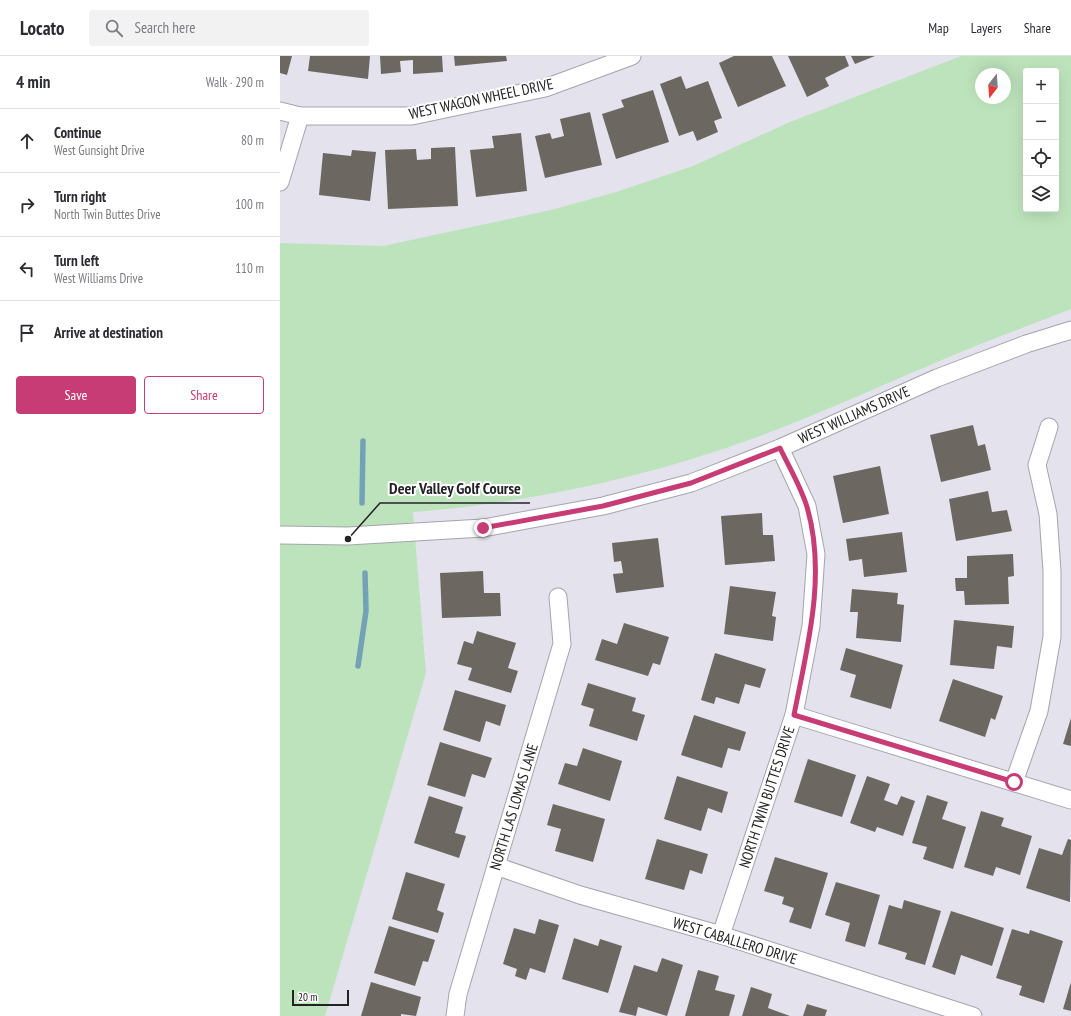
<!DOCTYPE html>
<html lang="en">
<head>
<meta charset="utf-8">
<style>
	body { margin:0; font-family:"PT Sans Narrow",sans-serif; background:#f2f2f3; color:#2b2b33 }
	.controls { position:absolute; right:12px; top:12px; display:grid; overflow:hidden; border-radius:4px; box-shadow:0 4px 16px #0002 }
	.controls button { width:36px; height:36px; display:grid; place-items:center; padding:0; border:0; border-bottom:1px solid #e1e1e2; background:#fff; color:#2b2b33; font:20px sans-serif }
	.compass { position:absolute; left:695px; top:12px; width:36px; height:36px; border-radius:50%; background:#fff; box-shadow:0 4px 16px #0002; rotate:197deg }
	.scale { position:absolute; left:12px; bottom:10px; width:57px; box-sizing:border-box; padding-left:4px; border:2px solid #232326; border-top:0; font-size:11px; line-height:14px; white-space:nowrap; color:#232326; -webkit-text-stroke:3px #fff; paint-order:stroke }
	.stop { position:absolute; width:12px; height:12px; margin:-9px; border:3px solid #c73c74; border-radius:50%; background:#fff }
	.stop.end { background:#c73c74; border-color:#fff; box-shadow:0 1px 4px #0008 }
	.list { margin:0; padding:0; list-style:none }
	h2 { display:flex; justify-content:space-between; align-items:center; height:52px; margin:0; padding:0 16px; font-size:17px }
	h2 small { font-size:13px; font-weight:400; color:#7c7c81 }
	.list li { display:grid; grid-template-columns:26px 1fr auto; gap:12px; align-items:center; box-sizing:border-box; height:64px; padding:0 16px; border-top:1px solid #e1e1e2 }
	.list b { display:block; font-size:15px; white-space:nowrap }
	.list p { margin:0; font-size:13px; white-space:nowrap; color:#7c7c81 }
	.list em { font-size:13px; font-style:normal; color:#7c7c81 }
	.actions { display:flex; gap:8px; padding:12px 16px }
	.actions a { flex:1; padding:9px 0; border:1px solid #c73c74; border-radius:4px; text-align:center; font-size:14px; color:#c73c74 }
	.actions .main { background:#c73c74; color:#fff }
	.icon { flex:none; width:22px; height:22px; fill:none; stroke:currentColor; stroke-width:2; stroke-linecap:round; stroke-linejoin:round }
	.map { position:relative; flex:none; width:791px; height:960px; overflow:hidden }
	header { display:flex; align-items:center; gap:24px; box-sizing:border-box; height:56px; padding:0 20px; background:#fff; border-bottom:1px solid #e1e1e2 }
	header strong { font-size:19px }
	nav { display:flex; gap:22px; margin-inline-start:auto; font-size:14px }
	.search { width:280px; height:36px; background:#f2f2f3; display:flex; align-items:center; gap:10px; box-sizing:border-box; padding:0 14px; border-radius:4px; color:#7c7c81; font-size:15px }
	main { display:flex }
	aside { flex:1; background:#fff }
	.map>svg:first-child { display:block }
	.green { fill:#bde3bc; fill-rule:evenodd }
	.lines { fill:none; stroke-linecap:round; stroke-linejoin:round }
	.stream { stroke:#73a2b6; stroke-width:5.5 }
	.building { fill:#6d6761 }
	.street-casing { stroke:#a4a4ad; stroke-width:19 }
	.street { stroke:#fff; stroke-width:17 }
	.route { stroke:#c73c74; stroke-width:5 }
	.labels { text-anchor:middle; stroke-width:4; stroke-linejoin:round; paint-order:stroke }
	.street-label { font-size:15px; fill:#232326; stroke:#fff }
	.leader { fill:none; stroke:#232326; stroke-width:1.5 }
	.callout-dot { fill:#232326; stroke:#fff; stroke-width:1.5 }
	.callout-label { font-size:16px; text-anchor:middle; font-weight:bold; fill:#232326; stroke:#fff; stroke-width:4; stroke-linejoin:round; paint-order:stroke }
</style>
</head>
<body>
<header>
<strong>Locato</strong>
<div class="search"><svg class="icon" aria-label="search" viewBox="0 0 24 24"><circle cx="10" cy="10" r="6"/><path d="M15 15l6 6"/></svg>Search here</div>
<nav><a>Map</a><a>Layers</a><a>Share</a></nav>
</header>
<main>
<aside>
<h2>4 min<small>Walk · 290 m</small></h2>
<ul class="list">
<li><svg class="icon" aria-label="ahead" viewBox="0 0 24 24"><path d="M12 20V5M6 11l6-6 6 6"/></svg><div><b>Continue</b><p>West Gunsight Drive</p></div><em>80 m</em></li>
<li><svg class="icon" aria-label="right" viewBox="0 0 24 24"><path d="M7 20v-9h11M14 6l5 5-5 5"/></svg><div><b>Turn right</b><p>North Twin Buttes Drive</p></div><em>100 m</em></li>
<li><svg class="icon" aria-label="left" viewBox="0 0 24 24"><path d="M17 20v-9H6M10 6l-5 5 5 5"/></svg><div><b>Turn left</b><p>West Williams Drive</p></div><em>110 m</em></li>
<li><svg class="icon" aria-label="arrive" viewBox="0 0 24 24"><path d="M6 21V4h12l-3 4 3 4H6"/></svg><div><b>Arrive at destination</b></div></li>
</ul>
<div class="actions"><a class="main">Save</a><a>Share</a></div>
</aside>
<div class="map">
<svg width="791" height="960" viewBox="0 0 791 960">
	<rect width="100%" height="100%" fill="#e4e3ed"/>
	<path class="green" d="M681,0H791V253C754,268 717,281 681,296C611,325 543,357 472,383C364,422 248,447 133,456L146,617L45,960H0V187L103,190L271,154L336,136L413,110L510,66ZM746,15H776V153H746ZM701,18H725V42H701Z"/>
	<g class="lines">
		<g class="stream">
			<path d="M82,447L83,385"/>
			<path d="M78,610L86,555L85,517"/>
		</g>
	</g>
	<g class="building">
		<path d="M0,0H12L7,19L0,17Z"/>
		<path d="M30,0H90L88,23L28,15Z"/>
		<path d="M100,0H162L163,16L133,18V4L120,5L121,16L101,18Z"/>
		<path d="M174,0H226L227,5L175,10Z"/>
		<path d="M454,0H492L506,30L458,51L439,7Z"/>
		<path d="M508,0H565L569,10L545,22L549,30L527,41Z"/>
		<path d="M571,0H595L575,8Z"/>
		<path d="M401,20L406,33L428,25L442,62L434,65L438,76L417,85L413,75L399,80L380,28Z"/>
		<path d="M373,34L389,86L336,103L322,58L344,51L341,44Z"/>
		<path d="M310,56L322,109L265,122L255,80L270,77L272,83L284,80L280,63Z"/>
		<path d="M241,77L247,135L196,141L190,94L214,92L212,80Z"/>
		<path d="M175,91L178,150L108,153L105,94L136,93L137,104L151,103V92Z"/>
		<path d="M72,94L96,96L90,145L39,139L43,97L71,100Z"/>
		<path d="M693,369L698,390L705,388L711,414L661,426L650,379Z"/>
		<path d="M600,410L609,458L563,467L553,420Z"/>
		<path d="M708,435L712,456L727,454L732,475L676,485L669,443Z"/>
		<path d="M482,457L483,479H493L495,505L445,509L441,460Z"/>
		<path d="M622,476L627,516L584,521L582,503L569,505L566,483Z"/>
		<path d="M378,482L384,531L336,537L333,518L343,517L341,505L334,506L332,487Z"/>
		<path d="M733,498L734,520L728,521L729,548L685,549L684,535H676L675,522H687V500Z"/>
		<path d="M203,515L204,537H220L221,560L162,562L160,517Z"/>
		<path d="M450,530L496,536L492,560L496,561L493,585L444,578Z"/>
		<path d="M572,533L618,537L617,548L624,549L621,586L576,582L578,556H570Z"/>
		<path d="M674,564L734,570L732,592L717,590L714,613L670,609Z"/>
		<path d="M344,567L389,581L380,609L373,607L368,620L315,604L322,583L337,588Z"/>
		<path d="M197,575L236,587L228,612L238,615L231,637L188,624L192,612L177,608L184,585L193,588Z"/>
		<path d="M566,592L623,609L611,653L570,641L576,619L560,614Z"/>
		<path d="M435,597L486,613L480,632L465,628L459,648L436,641L434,648L421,644Z"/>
		<path d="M673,623L723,640L715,664L711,662L705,681L659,665Z"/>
		<path d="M308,627L356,642L352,655L365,659L357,685L309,670L314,653L301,649Z"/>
		<path d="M175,634L226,649L220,670L206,665L200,686L163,674Z"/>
		<path d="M414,659L466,676L460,695L448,692L442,712L401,699Z"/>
		<path d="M791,662V690L783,688Z"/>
		<path d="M160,686L212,702L205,722L192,718L185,741L147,729Z"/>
		<path d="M303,692L342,705L330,745L278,728L285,707L297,710Z"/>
		<path d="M528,703L576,719L562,761L514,746Z"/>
		<path d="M397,720L448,736L442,757L428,752L421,775L384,763Z"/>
		<path d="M587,720L610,728L604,744L617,749L621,740L635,745L623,780L597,771L595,776L570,767Z"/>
		<path d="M647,739L668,746L662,763L686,771L673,813L643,803L647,791L632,787Z"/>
		<path d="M149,740L183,751L175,777L186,780L179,802L134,787Z"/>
		<path d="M273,748L325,763L313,806L275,795L281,773L267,769Z"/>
		<path d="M701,755L724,762L721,770L752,780L740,819L716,811L713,820L684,811Z"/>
		<path d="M377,783L428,798L422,818L410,814L404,834L365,823Z"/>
		<path d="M788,783L791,784L790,846L746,832L759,792L782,799Z"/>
		<path d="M495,801L548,817L531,873L509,866L514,852L502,848L504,841L484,835Z"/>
		<path d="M126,816L165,828L157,854L164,857L158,877L112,863Z"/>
		<path d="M556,826L600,839L585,891L565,885L570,867L545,859Z"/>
		<path d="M624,844L661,855L645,909L625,903L627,897L598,888L609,849L622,853Z"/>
		<path d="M671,855L724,872L712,910L681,899L675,919L652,911Z"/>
		<path d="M259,863L279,869L265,917L250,912L246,924L235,920L237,913L223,908L234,872L255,878Z"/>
		<path d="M109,870L155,884L148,906L143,905L135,930L94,917Z"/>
		<path d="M732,873L749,878L750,874L783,885L764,947L739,939L742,930L716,922Z"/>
		<path d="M294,882L318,890L320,883L342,890L328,937L282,923Z"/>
		<path d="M382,902L403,909L387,960L358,951L356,960L339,956L354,909L377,916Z"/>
		<path d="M418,914L439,920L435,934L455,939L449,960H405Z"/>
		<path d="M91,926L141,941L136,960L121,958V960H81Z"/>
		<path d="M791,926V955L783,953Z"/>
		<path d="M471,931L492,938L488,952L510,960H462Z"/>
		<path d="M527,948L547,954L545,960H523Z"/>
	</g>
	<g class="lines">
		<g class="street-casing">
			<g id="street">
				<path d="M0,55L20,60H132L265,32L352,0"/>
				<path d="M0,126L20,60"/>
				<path d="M0,479L68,480L203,472L323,450L411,427L500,392L657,322L746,288L791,274"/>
				<path d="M514,659L791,744"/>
				<path d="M734,726L759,655L772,581V515L768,458L757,409L769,371"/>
				<path d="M216,810L300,839L441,879L693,960"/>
				<path d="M441,879L514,659L531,570L536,498L527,450L500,392"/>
				<path d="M175,960L178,938L282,588L278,541"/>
			</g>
		</g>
		<use href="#street" class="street"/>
	</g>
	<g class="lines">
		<path class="route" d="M203,472L323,450L411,427L500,392C509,411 521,431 527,451C547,519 527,592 514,659L734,726"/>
	</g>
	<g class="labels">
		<g class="street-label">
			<text transform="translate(201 43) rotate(-12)" y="5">WEST WAGON WHEEL DRIVE</text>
			<text transform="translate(574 359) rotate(-24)" y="5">WEST WILLIAMS DRIVE</text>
			<text transform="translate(487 741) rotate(-72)" y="5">NORTH TWIN BUTTES DRIVE</text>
			<text transform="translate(234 751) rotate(-73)" y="5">NORTH LAS LOMAS LANE</text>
			<text transform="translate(455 885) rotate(17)" y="5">WEST CABALLERO DRIVE</text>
		</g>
	</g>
	<path class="leader" d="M68 483L100 447H250"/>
	<circle class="callout-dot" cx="68" cy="483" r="4"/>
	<g class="callout-label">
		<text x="175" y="438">Deer Valley Golf Course</text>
	</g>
</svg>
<div class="controls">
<button>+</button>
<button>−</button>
<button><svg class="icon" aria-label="locate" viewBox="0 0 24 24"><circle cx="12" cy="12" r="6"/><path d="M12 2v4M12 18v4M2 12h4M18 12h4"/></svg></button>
<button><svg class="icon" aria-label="layers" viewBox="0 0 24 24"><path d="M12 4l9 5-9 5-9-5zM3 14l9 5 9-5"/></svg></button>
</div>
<svg class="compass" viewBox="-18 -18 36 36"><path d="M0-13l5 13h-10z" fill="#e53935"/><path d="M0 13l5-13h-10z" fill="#7c7c81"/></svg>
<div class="scale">20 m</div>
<div class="stop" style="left:734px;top:726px"></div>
<div class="stop end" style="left:203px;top:472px"></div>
</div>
</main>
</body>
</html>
